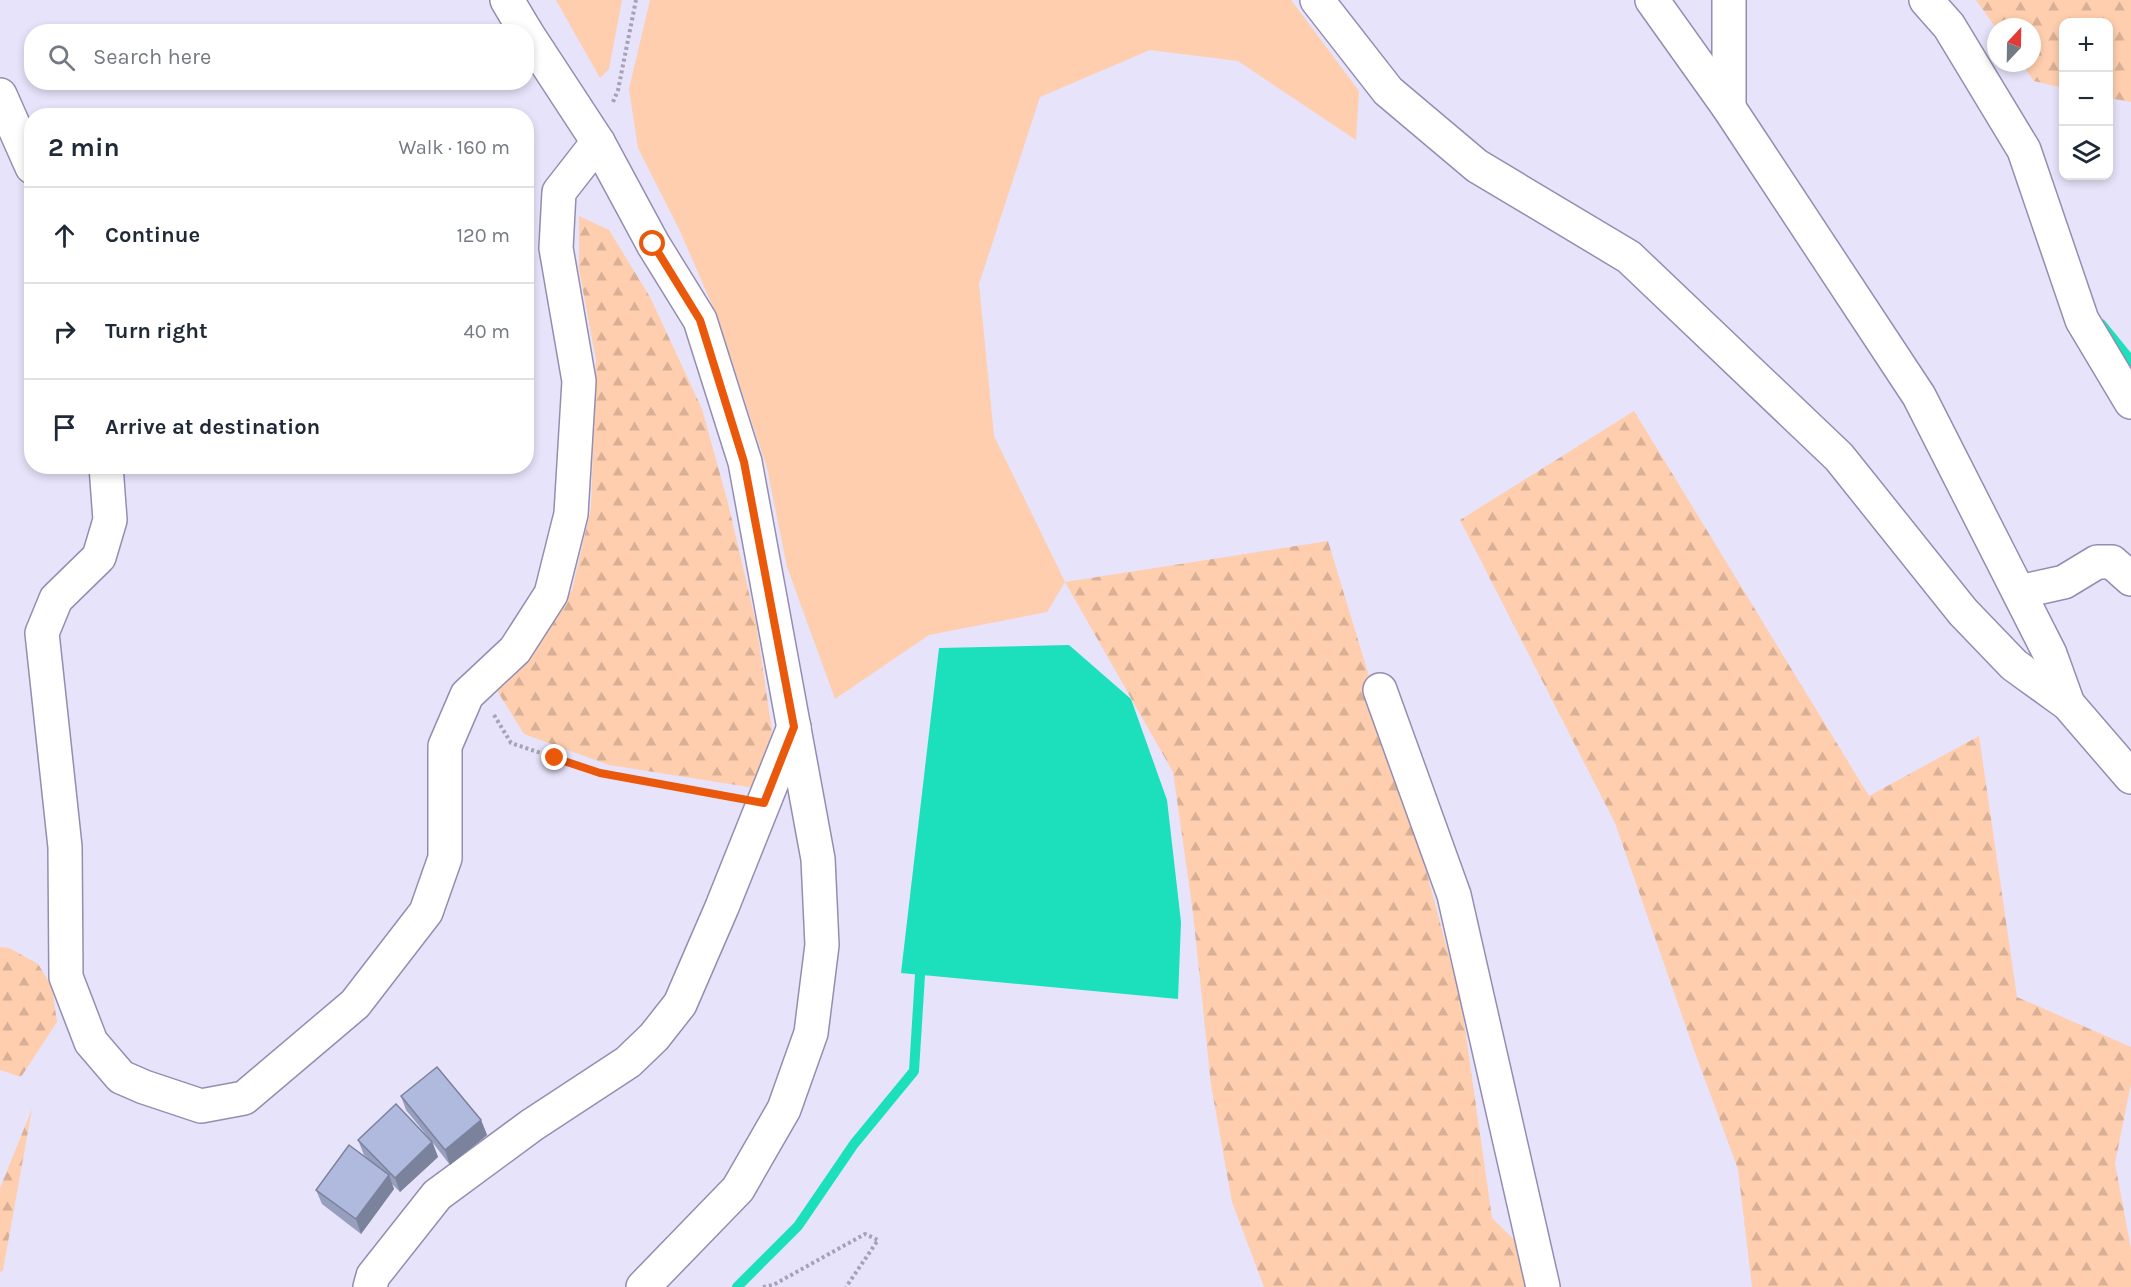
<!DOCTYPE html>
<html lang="en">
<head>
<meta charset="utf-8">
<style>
	body { margin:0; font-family:Karla,sans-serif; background:#f2f2f3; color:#1f2937 }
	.controls { position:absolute; right:18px; top:18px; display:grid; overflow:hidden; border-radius:12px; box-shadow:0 3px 9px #0003 }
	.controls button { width:54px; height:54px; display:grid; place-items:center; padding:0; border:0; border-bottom:2px solid #e0e1e3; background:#fff; color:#1f2937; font:30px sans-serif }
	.compass { position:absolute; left:1987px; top:18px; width:54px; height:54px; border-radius:50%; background:#fff; box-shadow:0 3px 9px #0003; rotate:22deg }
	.stop { position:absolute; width:18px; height:18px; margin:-14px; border:4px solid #ea580c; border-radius:50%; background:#fff }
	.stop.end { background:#ea580c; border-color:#fff; box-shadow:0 2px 6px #0008 }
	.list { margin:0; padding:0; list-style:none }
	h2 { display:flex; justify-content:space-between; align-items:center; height:78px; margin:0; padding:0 24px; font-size:26px }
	h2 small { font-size:20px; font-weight:400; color:#747a83 }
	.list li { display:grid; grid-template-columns:39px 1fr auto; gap:18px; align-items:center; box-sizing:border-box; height:96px; padding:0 24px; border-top:2px solid #e0e1e3 }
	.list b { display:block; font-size:22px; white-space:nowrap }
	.list em { font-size:20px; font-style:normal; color:#747a83 }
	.icon { flex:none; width:33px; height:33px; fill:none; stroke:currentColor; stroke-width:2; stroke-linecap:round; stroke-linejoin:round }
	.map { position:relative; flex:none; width:2131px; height:1287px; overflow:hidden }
	.search { position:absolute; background:#fff; box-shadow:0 3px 9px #0003; left:24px; top:24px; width:510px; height:66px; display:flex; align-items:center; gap:15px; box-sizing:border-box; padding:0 21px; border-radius:24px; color:#747a83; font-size:22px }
	.panel { position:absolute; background:#fff; box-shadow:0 3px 9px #0003; left:24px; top:108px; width:510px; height:366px; border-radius:24px }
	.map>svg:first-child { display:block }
	.grass { fill:#feceae }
	.forest { fill:url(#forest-firs) }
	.water { fill:#1be0bb }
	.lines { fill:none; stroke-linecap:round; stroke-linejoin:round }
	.stream { stroke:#1be0bb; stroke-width:10 }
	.minor-casing { stroke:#958db1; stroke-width:36 }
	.path { stroke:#a6a2b6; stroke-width:4; stroke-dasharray:3 3; stroke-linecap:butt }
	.minor { stroke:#fff; stroke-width:33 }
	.wall { fill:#979fbf }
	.shaded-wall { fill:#7b829b }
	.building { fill:#b0b9de; stroke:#7b829b; stroke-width:1.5 }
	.route { stroke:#ea580c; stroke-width:8 }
</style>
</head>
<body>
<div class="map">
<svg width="2131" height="1287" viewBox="0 0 2131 1287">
	<defs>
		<pattern id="forest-firs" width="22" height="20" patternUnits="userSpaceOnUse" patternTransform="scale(1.5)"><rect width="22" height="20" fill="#feceae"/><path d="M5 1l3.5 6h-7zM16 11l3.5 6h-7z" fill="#d9b096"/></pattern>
	</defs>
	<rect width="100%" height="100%" fill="#e7e3fa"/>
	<g class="grass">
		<path d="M556,0H622L609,69L600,78Z"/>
		<path d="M650,0H1291L1359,91L1356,140L1238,61L1150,50L1040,97L979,284L994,436L1065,582L1047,612L929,635L835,699L787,567L767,468L717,316L680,231L638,148L629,89Z"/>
	</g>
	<g class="forest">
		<path d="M1976,0H2131V102L2109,98L2108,22H2064L2063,88L2034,81L2021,63H2032V27L1996,28Z"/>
		<path d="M579,216L609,230L650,297L702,409L728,503L756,623L772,731L755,788L609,765L524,734L496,689L535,647L572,590L591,508L596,360L579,269Z"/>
		<path d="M1634,411L1869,796L1979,736L2017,997L2131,1047V1084L2115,1163L2131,1249V1287H1752L1738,1169L1694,1050L1615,823L1460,520Z"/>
		<path d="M1328,541L1412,818L1461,1001L1492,1218L1562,1287H1264L1232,1202L1211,1085L1193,913L1173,772L1065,582Z"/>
		<path d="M0,947L9,948L38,964L52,987L57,1022L21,1077L0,1070Z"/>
		<path d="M32,1109L3,1270L0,1273V1188Z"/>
	</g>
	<path class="water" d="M1069,645L1131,699L1167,800L1181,922L1178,999L901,973L939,648Z"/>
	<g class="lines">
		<g class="stream">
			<path d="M2101,324L2131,361"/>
			<path d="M737,1287L798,1226L854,1144L914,1071L920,975"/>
		</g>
		<g class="minor-casing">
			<g id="minor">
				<path d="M507,0L526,32"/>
				<path d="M1317,0L1388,91L1477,166L1629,257L1839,457L1963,612L2014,665L2068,704L2131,777"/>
				<path d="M1652,0L1729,108L1919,396L2050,654L2068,704"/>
				<path d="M1729,0V108"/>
				<path d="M1926,0L1949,26L2024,150L2082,320L2131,402"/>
				<path d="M526,32L598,142L653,244L700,320L745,462L818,859L822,945L811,1033L784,1109L738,1189L643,1287"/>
				<path d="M0,95L32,167"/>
				<path d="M106,466L110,520L99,557L56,599L42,633L65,847L66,977L91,1042L121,1077L144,1087L201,1106L244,1098L355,1004L426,912L445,858V746L467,695L515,650L551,594L571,514L579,381L556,248L559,192L598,142"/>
				<path d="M2019,592L2064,582L2097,562H2112L2131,579"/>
				<path d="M1380,690L1454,895L1543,1287"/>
				<path d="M370,1287L373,1276L437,1195L532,1125L628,1062L654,1037L680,1004L722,907L794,727"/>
			</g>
		</g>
		<g class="path">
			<path d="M613,102L618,90L636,0"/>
			<path d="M494,715L511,743L600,773L730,798"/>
			<path d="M763,1287L773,1285L865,1234L878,1240L846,1287"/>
		</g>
		<use href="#minor" class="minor"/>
	</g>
	<path class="wall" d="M401,1096L481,1120L487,1135L450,1165L433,1143L438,1157L400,1192L392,1184L394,1189L361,1234L322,1204L316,1190L369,1160L364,1155L358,1140L428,1137L406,1110Z"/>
	<g class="shaded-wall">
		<path d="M481,1120L487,1135L450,1165L445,1150Z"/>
		<path d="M432,1142L438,1157L400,1192L395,1178Z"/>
		<path d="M389,1175L394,1189L361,1234L356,1219Z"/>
	</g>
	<g class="building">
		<path d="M437,1067L481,1120L445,1150L401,1096Z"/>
		<path d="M396,1104L432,1142L395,1178L358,1140Z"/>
		<path d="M349,1145L389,1175L356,1219L316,1190Z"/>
	</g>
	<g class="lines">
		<path class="route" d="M555,758L600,773L764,803L794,727L744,462L700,320L653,244"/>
	</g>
</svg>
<div class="controls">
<button>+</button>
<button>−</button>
<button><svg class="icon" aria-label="layers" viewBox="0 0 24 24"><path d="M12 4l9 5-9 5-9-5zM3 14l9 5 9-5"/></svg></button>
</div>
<svg class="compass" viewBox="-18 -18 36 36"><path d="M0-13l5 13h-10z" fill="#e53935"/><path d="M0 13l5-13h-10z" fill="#747a83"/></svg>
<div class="stop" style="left:653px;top:244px"></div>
<div class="stop end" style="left:555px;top:758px"></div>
<div class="search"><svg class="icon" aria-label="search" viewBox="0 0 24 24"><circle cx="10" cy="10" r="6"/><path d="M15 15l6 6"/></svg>Search here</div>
<section class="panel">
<h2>2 min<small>Walk · 160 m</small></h2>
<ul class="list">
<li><svg class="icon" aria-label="ahead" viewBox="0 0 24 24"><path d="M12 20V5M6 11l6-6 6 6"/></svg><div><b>Continue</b></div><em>120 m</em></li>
<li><svg class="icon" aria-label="right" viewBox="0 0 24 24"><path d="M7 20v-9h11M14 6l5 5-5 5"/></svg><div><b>Turn right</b></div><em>40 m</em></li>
<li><svg class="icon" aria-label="arrive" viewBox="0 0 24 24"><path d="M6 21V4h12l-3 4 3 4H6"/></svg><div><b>Arrive at destination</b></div></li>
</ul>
</section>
</div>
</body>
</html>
